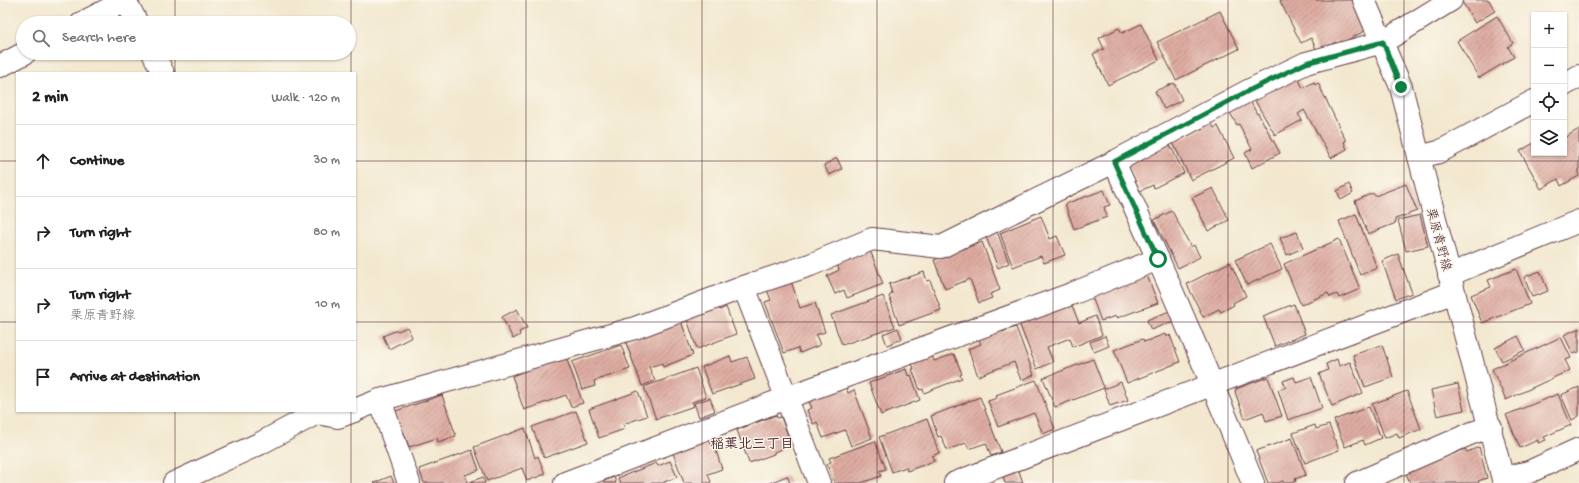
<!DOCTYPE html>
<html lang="en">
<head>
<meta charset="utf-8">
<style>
	body { margin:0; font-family:"Gochi Hand","Klee One",sans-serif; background:#f6f6f6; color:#202124 }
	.controls { position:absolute; right:12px; top:12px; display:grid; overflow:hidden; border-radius:0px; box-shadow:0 1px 3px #0004 }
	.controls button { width:36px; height:36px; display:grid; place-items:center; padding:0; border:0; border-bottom:1px solid #e0e0e0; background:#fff; color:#202124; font:20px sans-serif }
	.stop { position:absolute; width:12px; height:12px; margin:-9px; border:3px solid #0b8043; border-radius:50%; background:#fff }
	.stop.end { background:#0b8043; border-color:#fff; box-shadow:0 1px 4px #0008 }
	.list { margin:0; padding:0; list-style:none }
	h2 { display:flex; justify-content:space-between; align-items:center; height:52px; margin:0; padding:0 16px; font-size:17px }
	h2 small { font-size:13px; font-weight:400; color:#757577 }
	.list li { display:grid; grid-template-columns:26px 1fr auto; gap:12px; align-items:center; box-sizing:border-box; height:72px; padding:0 16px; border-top:1px solid #e0e0e0 }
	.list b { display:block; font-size:15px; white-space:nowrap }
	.list p { margin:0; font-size:13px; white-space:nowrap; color:#757577 }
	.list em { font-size:13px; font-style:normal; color:#757577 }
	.icon { flex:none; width:22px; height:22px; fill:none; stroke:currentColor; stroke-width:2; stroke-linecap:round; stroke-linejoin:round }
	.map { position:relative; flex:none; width:1579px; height:483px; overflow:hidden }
	.search { position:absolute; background:#fff; box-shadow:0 1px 3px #0004; left:16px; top:16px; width:340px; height:44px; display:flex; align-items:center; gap:10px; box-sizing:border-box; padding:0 14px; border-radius:22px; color:#757577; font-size:15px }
	.panel { position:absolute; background:#fff; box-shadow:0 1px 3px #0004; left:16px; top:72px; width:340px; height:340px; border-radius:0px }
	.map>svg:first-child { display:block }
	.building { fill:url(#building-hatch) }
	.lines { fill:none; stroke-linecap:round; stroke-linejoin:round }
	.street-casing { stroke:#633d44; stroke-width:24 }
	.secondary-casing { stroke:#633d44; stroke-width:24 }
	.street { stroke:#fff; stroke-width:22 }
	.secondary { stroke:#fff; stroke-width:22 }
	.route { stroke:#0b8043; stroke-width:5 }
	.grid { fill:none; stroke:#4a1f2b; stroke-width:1; stroke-opacity:0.55 }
	.labels { text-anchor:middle; stroke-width:3; stroke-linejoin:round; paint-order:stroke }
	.street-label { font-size:13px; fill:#4a1f2b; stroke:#fbf7ec }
	.neighbourhood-label { font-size:14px; font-weight:bold; fill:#4a1f2b; stroke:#fbf7ec }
</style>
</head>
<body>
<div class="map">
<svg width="1579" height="483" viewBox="0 0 1579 483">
	<defs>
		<pattern id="building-hatch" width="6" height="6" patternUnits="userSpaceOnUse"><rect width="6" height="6" fill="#deaca1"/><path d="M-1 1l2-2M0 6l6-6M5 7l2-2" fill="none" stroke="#b68b83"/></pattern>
	</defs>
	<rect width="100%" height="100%" fill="#fbf7ec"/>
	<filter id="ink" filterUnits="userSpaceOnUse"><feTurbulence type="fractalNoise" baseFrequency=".025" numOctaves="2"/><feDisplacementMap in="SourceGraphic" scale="8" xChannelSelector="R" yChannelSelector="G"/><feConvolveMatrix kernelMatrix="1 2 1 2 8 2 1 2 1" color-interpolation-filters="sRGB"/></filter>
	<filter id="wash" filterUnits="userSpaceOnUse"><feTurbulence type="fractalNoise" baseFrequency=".012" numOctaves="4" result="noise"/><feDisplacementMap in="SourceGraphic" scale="16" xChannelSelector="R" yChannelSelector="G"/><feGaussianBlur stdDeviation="0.9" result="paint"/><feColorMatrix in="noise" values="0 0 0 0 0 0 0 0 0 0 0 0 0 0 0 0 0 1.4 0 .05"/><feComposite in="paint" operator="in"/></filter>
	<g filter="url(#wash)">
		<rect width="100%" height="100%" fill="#f3e8cf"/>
		<g id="blocks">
			<g class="building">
				<path d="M1282,0H1352L1367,30L1337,45L1336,42L1317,51L1311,38L1301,43L1280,1Z"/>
				<path d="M1461,0H1489L1495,11L1475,23Z"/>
				<path d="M1220,11L1239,49L1176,80L1157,42Z"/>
				<path d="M1497,16L1513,43L1508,47L1514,57L1479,78L1457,41Z"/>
				<path d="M1141,24L1159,60L1108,85L1093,54L1104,49L1099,38L1119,28L1122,33Z"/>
				<path d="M1297,76L1303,88L1314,82L1315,85L1318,83L1346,141L1344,142L1347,149L1331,158L1304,110L1298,114L1302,120L1275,135L1254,99Z"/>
				<path d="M1174,83L1182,100L1164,109L1155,91Z"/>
				<path d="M1247,95L1257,114L1258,113L1280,153L1252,168L1245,153L1252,149L1239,124L1237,125L1226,106Z"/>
				<path d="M1210,120L1214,128L1218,126L1234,158L1191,180L1173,143L1203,128L1201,125Z"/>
				<path d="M1579,129V176L1561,186L1558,179L1541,189L1520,151L1534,143V153H1564V138Z"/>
				<path d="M1167,139L1184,173L1154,188L1153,185L1140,191L1125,160Z"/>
				<path d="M837,158L842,169L829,175L824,165Z"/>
				<path d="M1349,184L1353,193L1341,200L1337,191Z"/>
				<path d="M1406,184L1417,211L1395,219L1396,223L1368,234L1355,201L1373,193L1375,196Z"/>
				<path d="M1213,188L1229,220L1208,231L1192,198Z"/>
				<path d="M1104,190L1110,205L1104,207L1107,217L1074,229L1065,204Z"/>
				<path d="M1172,211L1191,247L1194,245L1200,257L1178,268L1154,220Z"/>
				<path d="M1356,214L1377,268L1360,275L1339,221Z"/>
				<path d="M1420,215L1428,246L1406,251L1398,220Z"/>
				<path d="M1041,216L1050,239L1057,236L1065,255L1044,263L1041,256L1013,267L1000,233Z"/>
				<path d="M996,229L1009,263L998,268L985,234Z"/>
				<path d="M1297,232L1303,248L1287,255L1280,238Z"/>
				<path d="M1339,239L1360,289L1339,298L1337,294L1330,297L1328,293L1301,305L1284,264Z"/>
				<path d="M982,242L1000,290L990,294L992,298L979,303L970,279L945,289L934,260Z"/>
				<path d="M1270,244L1282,269L1247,285L1235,260Z"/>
				<path d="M870,250L883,284L847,298L844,290L835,294L827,276L839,270L836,262Z"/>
				<path d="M1398,254L1412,293L1396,299L1382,261Z"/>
				<path d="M1230,262L1246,296L1233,303L1234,305L1221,312L1219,309L1203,317L1187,284Z"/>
				<path d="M1516,269L1530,304L1482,323L1471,295L1491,287L1488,280Z"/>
				<path d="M1540,271L1548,291L1532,297L1524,277Z"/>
				<path d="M924,272L927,281L930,280L941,310L899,325L889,296L892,294L889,284Z"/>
				<path d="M1146,273L1158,303L1117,318L1116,316L1101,321L1091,294Z"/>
				<path d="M790,278L800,308L815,303L825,332L816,335L820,345L800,353L798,348L784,353L765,302L771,300L766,287Z"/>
				<path d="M883,296L895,327L842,345L831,315Z"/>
				<path d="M1071,303L1079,323L1095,316L1102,335L1073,347L1070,338L1047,347L1053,362L1037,369L1019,323Z"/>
				<path d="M1294,304L1305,334L1275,346L1263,316Z"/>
				<path d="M718,305L720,310L726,307L736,334L697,349L687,319Z"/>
				<path d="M517,309L527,328L519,332L520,335L513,339L502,317Z"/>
				<path d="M1172,310L1176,320L1151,330L1147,320Z"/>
				<path d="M681,321L693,355L663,367L662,363L649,367L655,381L642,386L625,340Z"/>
				<path d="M407,327L412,337L389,349L383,336L397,330L398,331Z"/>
				<path d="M1000,327L1002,332L1016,327L1034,375L1021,380L1014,362L978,376L968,349L981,344L977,335Z"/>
				<path d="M898,328L902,339L887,345L883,334Z"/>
				<path d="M1579,328V352L1573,354L1564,335Z"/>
				<path d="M1165,334L1166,337L1170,335L1180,362L1127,383L1114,350L1143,339L1144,342Z"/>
				<path d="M1105,336L1109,346L1094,352L1090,342Z"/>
				<path d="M1518,336L1525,350L1502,361L1495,348Z"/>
				<path d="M1561,337L1571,358L1565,360L1570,370L1506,400L1492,369Z"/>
				<path d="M621,345L630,369L594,381L595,386L582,390L572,362Z"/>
				<path d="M1382,345L1393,377L1365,387L1353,355Z"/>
				<path d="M954,354L962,374L960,375L962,378L924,393L923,389L920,390L912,369H914L912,364L932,356L934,361Z"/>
				<path d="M565,355L583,403L571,407L566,395L524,410L512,376Z"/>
				<path d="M730,356L732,362L747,357L755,379L712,394L702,367Z"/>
				<path d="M1093,359L1104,388L1055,407L1043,378Z"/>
				<path d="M1337,359L1339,366L1350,362L1363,393L1332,406L1319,374L1328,370L1326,364Z"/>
				<path d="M696,368L706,397L692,402L694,406L656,419L644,387Z"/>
				<path d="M906,369L908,376L911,375L920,400L881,415L869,383Z"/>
				<path d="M1268,377L1282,416L1266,421L1263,412L1245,419L1235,392L1236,389Z"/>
				<path d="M1294,377L1296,382L1311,377L1322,408L1288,420L1278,390L1286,387L1283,381Z"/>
				<path d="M1036,380L1055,429L1043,434L1034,413L998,427L988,401L997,398L996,395Z"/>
				<path d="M1121,382L1128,400L1110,406L1104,389Z"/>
				<path d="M1458,384L1464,410L1437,416L1431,390Z"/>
				<path d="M845,385L848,393L854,390L872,438L851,446L845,430L823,438L817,422L813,424L807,410L812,408L808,399Z"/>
				<path d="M1579,387V416L1572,420L1561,395Z"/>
				<path d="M638,391L647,416L623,424L625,429L599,438L589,409Z"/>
				<path d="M1407,391L1421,429L1399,438L1397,433L1385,438L1372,404Z"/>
				<path d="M1558,394L1571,425L1544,437L1546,440L1538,443V440L1520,448L1506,415Z"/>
				<path d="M442,395L456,436L438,442L437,438L409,447L396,411Z"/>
				<path d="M980,397L1001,452L991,456L986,443L969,449L966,443L947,450L941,436L938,437L931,416Z"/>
				<path d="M710,398L715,411L699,417L694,403Z"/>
				<path d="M1369,407L1381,438L1365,445L1363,440L1345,447L1334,420Z"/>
				<path d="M576,411L588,442L544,458L532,427Z"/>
				<path d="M776,415L777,418L781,417L790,441L781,445L782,449L774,452V454L749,463L737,430Z"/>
				<path d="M927,419L939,453L932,456L934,461L907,471L906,467L892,472L879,437Z"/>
				<path d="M1315,425L1316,429L1329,425L1339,450L1305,463L1293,433Z"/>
				<path d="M525,428L535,458L538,456L545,474L527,481L522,468L487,481L474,447Z"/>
				<path d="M708,437L712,446L714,445L722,469L708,474L711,482L708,483H684L673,453L687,448L686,445Z"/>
				<path d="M1292,438L1306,475L1295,479L1296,481L1292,483H1284L1283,481L1277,483H1268L1256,451Z"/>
				<path d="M875,441L886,469L879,471L881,476L861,483H834L827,464L831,462L829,458Z"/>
				<path d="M1479,447L1487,478L1478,481L1479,483H1410L1406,473L1465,449L1467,452Z"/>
				<path d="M472,450L479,470L465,475L468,483H424L419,469Z"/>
				<path d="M670,461L677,477L664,482V483H620L618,478L656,463L658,466Z"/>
				<path d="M1019,471L1023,483H1005L1003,477Z"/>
				<path d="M391,476L394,483H374Z"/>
				<path d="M787,476L790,483H769Z"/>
				<path d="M483,477L485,483H471L470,482Z"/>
				<path d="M614,477L616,483H604V481Z"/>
			</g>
		</g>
	</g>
	<g filter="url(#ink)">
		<use href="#blocks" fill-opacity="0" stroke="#633d44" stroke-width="1"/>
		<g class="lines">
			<g class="street-casing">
				<g id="street">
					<path d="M125,0L137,23"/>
					<path d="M82,23L126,0"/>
					<path d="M153,53L163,73"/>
					<path d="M0,66L25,53"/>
					<path d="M1564,85L1579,76"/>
					<path d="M1419,157L1439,152L1534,101"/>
					<path d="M1114,162C1163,268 1209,375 1253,483"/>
					<path d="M1449,275L1579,221"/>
					<path d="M744,287L819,483"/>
					<path d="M380,400L409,483"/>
					<path d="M355,410L380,400L635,328L744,287L810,265L872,239L941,247L1114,162L1248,91L1306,63L1383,42L1451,0"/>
					<path d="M1504,478L1529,472L1579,449"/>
					<path d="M174,483L259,444L317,413L338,417L354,411"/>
					<path d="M565,483L786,398L1074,293L1158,259"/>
					<path d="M955,483L1454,292"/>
					<path d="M1357,483L1472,433L1491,427"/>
				</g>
			</g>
			<g class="secondary-casing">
				<path id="secondary" d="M1364,0L1401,87L1454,292L1504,483"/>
			</g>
			<use href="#street" class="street"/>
			<use href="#secondary" class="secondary"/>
		</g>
	</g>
	<g class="lines" filter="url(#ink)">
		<path class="route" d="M1158,259L1114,162L1248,91L1306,63L1383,42L1401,87"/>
	</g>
	<path class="grid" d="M175,0V23M351,0V73M526,0V483M702,0V483M877,0V483M1053,0V483M1228,0V483M1404,0V483M175,53V73M0,161H17M355,161H1579M0,322H17M355,322H1579M175,411V483M351,411V483"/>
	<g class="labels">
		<g class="street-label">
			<text transform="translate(1440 239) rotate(75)" y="5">栗原青野線</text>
		</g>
		<g class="neighbourhood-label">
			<text x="752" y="448">稲葉北三丁目</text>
		</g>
	</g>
</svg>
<div class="controls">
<button>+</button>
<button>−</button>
<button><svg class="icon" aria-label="locate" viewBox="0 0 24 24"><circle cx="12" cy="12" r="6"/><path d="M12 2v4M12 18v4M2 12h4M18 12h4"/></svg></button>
<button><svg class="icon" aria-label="layers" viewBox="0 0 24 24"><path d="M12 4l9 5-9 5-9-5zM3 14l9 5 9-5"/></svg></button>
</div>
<div class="stop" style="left:1158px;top:259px"></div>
<div class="stop end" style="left:1401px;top:87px"></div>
<div class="search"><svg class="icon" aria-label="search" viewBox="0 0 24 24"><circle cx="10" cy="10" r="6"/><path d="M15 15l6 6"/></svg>Search here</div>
<section class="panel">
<h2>2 min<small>Walk · 120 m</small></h2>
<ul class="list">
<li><svg class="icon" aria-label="ahead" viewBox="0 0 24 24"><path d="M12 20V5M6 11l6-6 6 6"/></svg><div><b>Continue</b></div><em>30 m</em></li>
<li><svg class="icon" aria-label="right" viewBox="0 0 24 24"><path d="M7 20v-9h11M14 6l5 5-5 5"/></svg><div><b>Turn right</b></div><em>80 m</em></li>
<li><svg class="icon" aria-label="right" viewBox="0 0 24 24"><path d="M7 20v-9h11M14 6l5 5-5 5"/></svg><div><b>Turn right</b><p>栗原青野線</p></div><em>10 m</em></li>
<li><svg class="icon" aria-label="arrive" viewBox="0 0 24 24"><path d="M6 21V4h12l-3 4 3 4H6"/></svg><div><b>Arrive at destination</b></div></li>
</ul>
</section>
</div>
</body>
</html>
